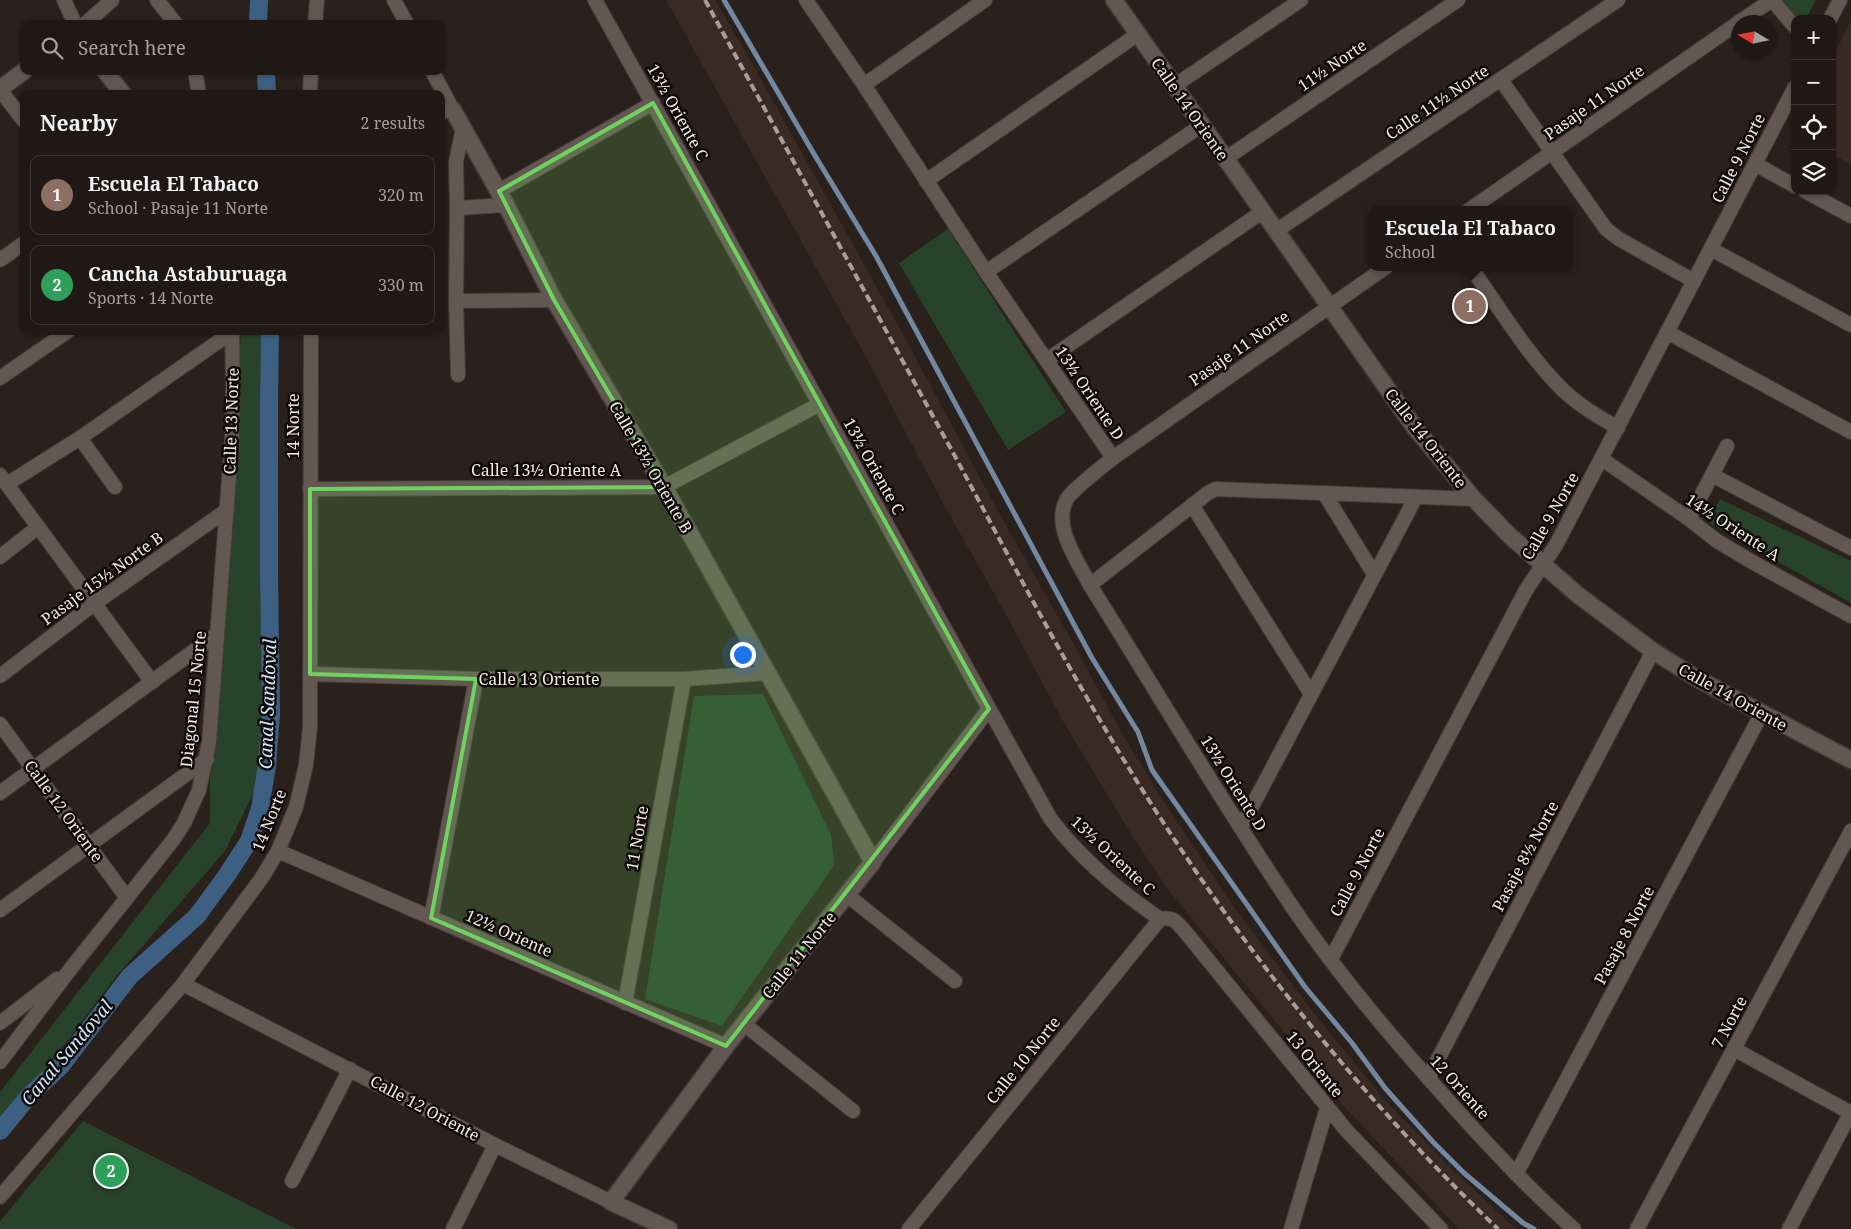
<!DOCTYPE html>
<html lang="en">
<head>
<meta charset="utf-8">
<style>
	body { margin:0; font-family:"Noto Serif",serif; background:#28211e; color:#f1f3f6 }
	.controls { position:absolute; right:15px; top:15px; display:grid; overflow:hidden; border-radius:10px; box-shadow:0 1px 4px #0004 }
	.controls button { width:45px; height:45px; display:grid; place-items:center; padding:0; border:0; border-bottom:1px solid #3d3734; background:#201815; color:#f1f3f6; font:25px sans-serif }
	.compass { position:absolute; left:1731px; top:15px; width:45px; height:45px; border-radius:50%; background:#201815; box-shadow:0 1px 4px #0004; rotate:280deg }
	.you { position:absolute; left:742px; top:654px; width:18px; height:18px; margin:-12px; border:4px solid #fff; border-radius:50%; background:#1a73e8; box-shadow:0 0 0 8px #1a73e833 }
	.badge { display:grid; place-items:center; width:32px; height:32px; border-radius:50%; background:#b45309; color:#fff; font-size:16px; font-weight:700 }
	.pin { position:absolute; translate:-50% -50%; border:2px solid #fff; box-shadow:0 1px 5px #0006 }
	.popup { position:absolute; left:1368px; top:206px; width:205px; height:65px; box-sizing:border-box; display:grid; place-content:center; border-radius:10px; background:#201815; filter:drop-shadow(0 1px 4px #0005); font-size:16px; white-space:nowrap; color:#a2a0a0 }
	.popup b { font-size:19px; color:#f1f3f6 }
	.popup::after { content:''; position:absolute; left:50%; top:100%; margin-left:-10px; border:10px solid transparent; border-top-color:#201815 }
	.list { margin:0; padding:0; list-style:none }
	h2 { display:flex; justify-content:space-between; align-items:center; height:65px; margin:0; padding:0 20px; font-size:21px }
	h2 small { font-size:16px; font-weight:400; color:#a2a0a0 }
	.list li { display:grid; grid-template-columns:32px 1fr auto; gap:15px; align-items:center; box-sizing:border-box; height:80px; margin:0 10px 10px; padding:0 10px; border:1px solid #3d3734; border-radius:10px }
	.list b { display:block; font-size:19px; white-space:nowrap }
	.list p { margin:0; font-size:16px; white-space:nowrap; color:#a2a0a0 }
	.list em { font-size:16px; font-style:normal; color:#a2a0a0 }
	.icon { flex:none; width:28px; height:28px; fill:none; stroke:currentColor; stroke-width:2; stroke-linecap:round; stroke-linejoin:round }
	.map { position:relative; flex:none; width:1851px; height:1229px; overflow:hidden }
	.search { position:absolute; background:#201815; box-shadow:0 1px 4px #0004; left:20px; top:20px; width:425px; height:55px; display:flex; align-items:center; gap:12px; box-sizing:border-box; padding:0 18px; border-radius:10px; color:#a2a0a0; font-size:19px }
	.panel { position:absolute; background:#201815; box-shadow:0 1px 4px #0004; left:20px; top:90px; width:425px; height:245px; border-radius:10px }
	.map>svg:first-child { display:block }
	.built { fill:#3a2a24 }
	.green { fill:#27432b }
	.lines { fill:none; stroke-linecap:round; stroke-linejoin:round }
	.stream { stroke:#7288a0; stroke-width:5 }
	.canal { stroke:#3c5f82; stroke-width:18 }
	.minor-casing { stroke:#443b38; stroke-width:16 }
	.tertiary-casing { stroke:#443b38; stroke-width:19 }
	.minor { stroke:#635752; stroke-width:14 }
	.tertiary { stroke:#635752; stroke-width:16 }
	.rail { stroke:#a79f9c; stroke-width:4; stroke-dasharray:8 4; stroke-linecap:butt }
	.marked { fill:#6fd35f; fill-opacity:0.2; stroke:#6fd35f; stroke-width:4; stroke-linejoin:round }
	.labels { text-anchor:middle; stroke-width:5; stroke-linejoin:round; paint-order:stroke }
	.street-label { font-size:16px; fill:#f0e9e6; stroke:#100b09 }
	.water-label { font-size:18px; font-style:italic; fill:#cee5fc; stroke:#100b09 }
</style>
</head>
<body>
<div class="map">
<svg width="1851" height="1229" viewBox="0 0 1851 1229">
	<rect width="100%" height="100%" fill="#2a201c"/>
	<g class="built">
		<path d="M666,0H715L749,58L905,338L999,513L1072,641L1119,728L1162,799L1234,907L1317,1017L1383,1098L1451,1168L1516,1229H1459L1343,1105L1167,888L1131,834L1064,723L999,602L945,507L861,348Z"/>
		<path d="M1851,21V164L1832,154V58Z"/>
	</g>
	<g class="green">
		<path d="M1782,0H1816L1806,19H1795Z"/>
		<path d="M948,229L1066,412L1008,450L899,263Z"/>
		<path d="M241,331H267V766L225,851L115,978L0,1130V1092L210,823V733Z"/>
		<path d="M1720,499L1851,561V603L1709,523Z"/>
		<path d="M763,694L831,835L834,865L722,1026L645,999L694,696Z"/>
		<path d="M83,1121L296,1229H0V1221Z"/>
	</g>
	<g class="lines">
		<path class="stream" d="M724,0L814,154L876,256L1092,658L1138,732L1152,770L1305,987L1352,1043L1385,1088L1433,1142L1464,1173L1523,1223L1534,1229"/>
		<g class="canal">
			<path d="M258,24L259,0"/>
			<path d="M266,71L267,94"/>
			<path d="M0,1131L29,1096L60,1067L130,976L197,916L227,875L249,841L260,808L267,766L271,715L269,573V403L270,331"/>
		</g>
		<g class="minor-casing">
			<g id="minor">
				<path d="M64,0L75,24"/>
				<path d="M157,0L176,24"/>
				<path d="M394,0L407,24"/>
				<path d="M595,0L1050,818C1079,857 1119,891 1160,919"/>
				<path d="M806,0L864,85L986,272L1113,458C1102,467 1073,489 1067,499C1051,525 1079,563 1090,585C1157,692 1221,801 1291,905C1335,970 1386,1031 1438,1089C1481,1138 1525,1186 1574,1229"/>
				<path d="M1830,19L1840,0"/>
				<path d="M1739,22L1772,0L1795,27"/>
				<path d="M85,24L112,0"/>
				<path d="M315,24L317,0"/>
				<path d="M195,71L199,94"/>
				<path d="M432,71L453,110"/>
				<path d="M1501,80L1606,229L1619,239L1694,281"/>
				<path d="M864,85L985,0"/>
				<path d="M1174,86L1301,0"/>
				<path d="M0,90L24,121"/>
				<path d="M310,94L311,71"/>
				<path d="M1225,159L1458,0"/>
				<path d="M1755,164L1795,186"/>
				<path d="M926,181L1138,34"/>
				<path d="M499,191L653,103"/>
				<path d="M1805,191L1851,216"/>
				<path d="M457,208L506,205"/>
				<path d="M1469,210L1738,23"/>
				<path d="M1276,231L1618,0"/>
				<path d="M1711,249L1851,325"/>
				<path d="M0,260L24,243"/>
				<path d="M986,272L1202,125"/>
				<path d="M1474,272C1502,312 1529,357 1564,391C1580,406 1599,417 1618,428"/>
				<path d="M456,301L554,300"/>
				<path d="M1667,332L1851,432"/>
				<path d="M1047,360L1262,212"/>
				<path d="M458,375L456,301L457,208L456,162L463,128"/>
				<path d="M0,378L68,331"/>
				<path d="M80,438L115,487"/>
				<path d="M1113,458L1386,267"/>
				<path d="M1602,459L1689,519L1717,541L1754,563L1851,616"/>
				<path d="M0,475L152,682"/>
				<path d="M1712,475L1851,548"/>
				<path d="M7,484L80,438L232,332"/>
				<path d="M310,489L664,487L820,404"/>
				<path d="M1324,493L1374,574"/>
				<path d="M1192,505L1311,694"/>
				<path d="M1689,519L1727,446"/>
				<path d="M0,557L38,527"/>
				<path d="M1090,585L1208,493L1216,489L1474,499"/>
				<path d="M310,674L476,679H684L767,673"/>
				<path d="M0,676L94,604L227,510"/>
				<path d="M0,724L127,898"/>
				<path d="M0,793L217,634"/>
				<path d="M1241,827L1416,497"/>
				<path d="M278,851L726,1046"/>
				<path d="M873,862L989,709"/>
				<path d="M847,895L955,981"/>
				<path d="M0,910L207,759"/>
				<path d="M431,918L476,679"/>
				<path d="M1331,959L1526,590L1556,545L1795,87"/>
				<path d="M183,984L495,1145L611,1202"/>
				<path d="M625,1003L684,679"/>
				<path d="M0,1023L57,979"/>
				<path d="M744,1024L853,1111"/>
				<path d="M1734,1049L1851,1113"/>
				<path d="M0,1062L72,967L173,840L184,823L199,790L209,742L232,438L233,387L232,331"/>
				<path d="M1428,1078L1653,651"/>
				<path d="M1516,1174L1762,713"/>
				<path d="M292,1181L350,1069"/>
				<path d="M0,1197L183,984L261,879L278,851L296,807L306,765L310,728L311,331"/>
				<path d="M453,1229L495,1145"/>
				<path d="M909,1229L1160,919C1171,916 1176,921 1183,929L1346,1130L1441,1229"/>
				<path d="M1291,1229L1327,1108"/>
				<path d="M1637,1229L1851,831"/>
				<path d="M1789,1229L1851,1112"/>
			</g>
		</g>
		<g class="tertiary-casing">
			<g id="tertiary">
				<path d="M1114,0L1415,428L1474,499L1509,535L1578,595L1653,651L1696,678L1851,760"/>
				<path d="M105,71L123,94"/>
				<path d="M0,89L24,71"/>
				<path d="M441,110H453L506,205L554,300L664,487L873,862L726,1046L611,1202L669,1229"/>
			</g>
		</g>
		<use href="#minor" class="minor"/>
		<use href="#tertiary" class="tertiary"/>
		<path class="rail" d="M705,0C789,153 873,307 957,460C1022,581 1086,704 1161,819C1257,967 1370,1107 1498,1229"/>
	</g>
	<path class="marked" d="M653,103L989,709L726,1046L431,918L476,679L310,674V489L664,487L554,300L499,191Z"/>
	<g class="labels">
		<g class="street-label">
			<text transform="translate(1332 65) rotate(-34)" y="6">11½ Norte</text>
			<text transform="translate(1437 102) rotate(-34)" y="6">Calle 11½ Norte</text>
			<text transform="translate(1594 102) rotate(-35)" y="6">Pasaje 11 Norte</text>
			<text transform="translate(1190 109) rotate(55)" y="6">Calle 14 Oriente</text>
			<text transform="translate(678 112) rotate(61)" y="6">13½ Oriente C</text>
			<text transform="translate(1738 158) rotate(-63)" y="6">Calle 9 Norte</text>
			<text transform="translate(1239 348) rotate(-35)" y="6">Pasaje 11 Norte</text>
			<text transform="translate(1090 393) rotate(56)" y="6">13½ Oriente D</text>
			<text transform="translate(231 421) rotate(-88)" y="6">Calle 13 Norte</text>
			<text transform="translate(293 426) rotate(-90)" y="6">14 Norte</text>
			<text transform="translate(1426 438) rotate(52)" y="6">Calle 14 Oriente</text>
			<text transform="translate(874 466) rotate(61)" y="6">13½ Oriente C</text>
			<text transform="translate(651 467) rotate(60)" y="6">Calle 13½ Oriente B</text>
			<text x="546" y="476">Calle 13½ Oriente A</text>
			<text transform="translate(1550 516) rotate(-60)" y="6">Calle 9 Norte</text>
			<text transform="translate(1733 527) rotate(33)" y="6">14½ Oriente A</text>
			<text transform="translate(102 578) rotate(-36)" y="6">Pasaje 15½ Norte B</text>
			<text x="539" y="685">Calle 13 Oriente</text>
			<text transform="translate(1733 697) rotate(29)" y="6">Calle 14 Oriente</text>
			<text transform="translate(193 699) rotate(-84)" y="6">Diagonal 15 Norte</text>
			<text transform="translate(1234 783) rotate(58)" y="6">13½ Oriente D</text>
			<text transform="translate(64 811) rotate(54)" y="6">Calle 12 Oriente</text>
			<text transform="translate(269 820) rotate(-68)" y="6">14 Norte</text>
			<text transform="translate(637 838) rotate(-80)" y="6">11 Norte</text>
			<text transform="translate(1113 855) rotate(43)" y="6">13½ Oriente C</text>
			<text transform="translate(1525 856) rotate(-62)" y="6">Pasaje 8½ Norte</text>
			<text transform="translate(1357 872) rotate(-62)" y="6">Calle 9 Norte</text>
			<text transform="translate(509 933) rotate(24)" y="6">12½ Oriente</text>
			<text transform="translate(1624 935) rotate(-62)" y="6">Pasaje 8 Norte</text>
			<text transform="translate(799 955) rotate(-51)" y="6">Calle 11 Norte</text>
			<text transform="translate(1729 1022) rotate(-62)" y="6">7 Norte</text>
			<text transform="translate(1023 1060) rotate(-51)" y="6">Calle 10 Norte</text>
			<text transform="translate(1315 1064) rotate(51)" y="6">13 Oriente</text>
			<text transform="translate(1460 1087) rotate(48)" y="6">12 Oriente</text>
			<text transform="translate(425 1108) rotate(28)" y="6">Calle 12 Oriente</text>
		</g>
		<g class="water-label">
			<text transform="translate(268 704) rotate(-88)" y="6">Canal Sandoval</text>
			<text transform="translate(67 1053) rotate(-50)" y="6">Canal Sandoval</text>
		</g>
	</g>
</svg>
<div class="controls">
<button>+</button>
<button>−</button>
<button><svg class="icon" aria-label="locate" viewBox="0 0 24 24"><circle cx="12" cy="12" r="6"/><path d="M12 2v4M12 18v4M2 12h4M18 12h4"/></svg></button>
<button><svg class="icon" aria-label="layers" viewBox="0 0 24 24"><path d="M12 4l9 5-9 5-9-5zM3 14l9 5 9-5"/></svg></button>
</div>
<svg class="compass" viewBox="-18 -18 36 36"><path d="M0-13l5 13h-10z" fill="#e53935"/><path d="M0 13l5-13h-10z" fill="#a2a0a0"/></svg>
<div class="you"></div>
<div class="pin badge" style="left:1470px;top:306px;background:#8d6e63">1</div>
<div class="popup"><b>Escuela El Tabaco</b>School</div>
<div class="pin badge" style="left:111px;top:1171px;background:#2e9e5b">2</div>
<div class="search"><svg class="icon" aria-label="search" viewBox="0 0 24 24"><circle cx="10" cy="10" r="6"/><path d="M15 15l6 6"/></svg>Search here</div>
<section class="panel">
<h2>Nearby<small>2 results</small></h2>
<ul class="list">
<li><span class="badge" style="background:#8d6e63">1</span><div><b>Escuela El Tabaco</b><p>School · Pasaje 11 Norte</p></div><em>320 m</em></li>
<li><span class="badge" style="background:#2e9e5b">2</span><div><b>Cancha Astaburuaga</b><p>Sports · 14 Norte</p></div><em>330 m</em></li>
</ul>
</section>
</div>
</body>
</html>
